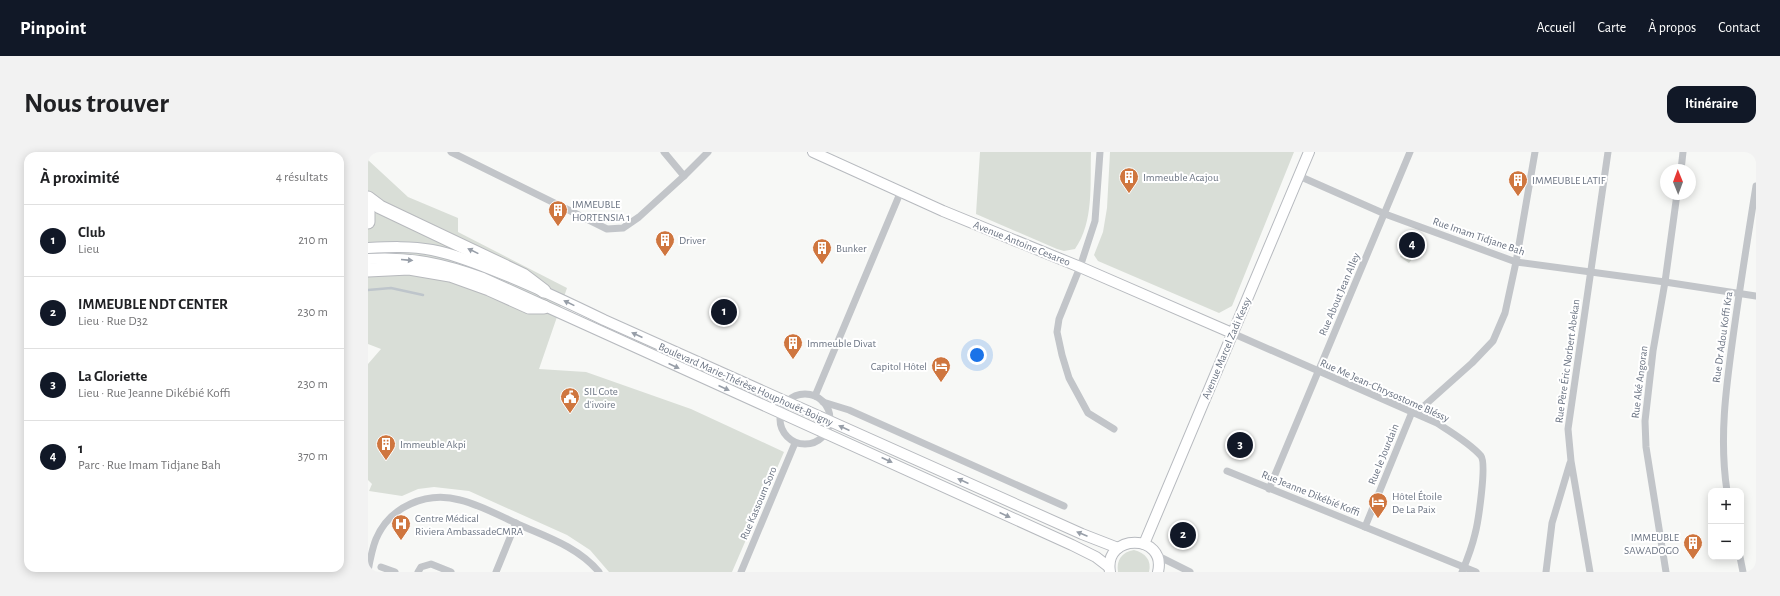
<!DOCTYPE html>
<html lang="fr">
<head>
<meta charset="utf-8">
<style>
	body { margin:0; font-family:"Alegreya Sans",sans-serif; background:#f2f2f2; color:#202124 }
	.controls { position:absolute; right:12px; bottom:12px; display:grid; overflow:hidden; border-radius:8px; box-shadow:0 2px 10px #0003 }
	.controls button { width:36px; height:36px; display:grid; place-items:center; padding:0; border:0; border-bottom:1px solid #e0e0e0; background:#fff; color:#202124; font:20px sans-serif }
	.compass { position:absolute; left:1292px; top:12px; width:36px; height:36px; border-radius:50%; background:#fff; box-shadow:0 2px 10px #0003; rotate:359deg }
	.you { position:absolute; left:609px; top:203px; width:14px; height:14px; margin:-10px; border:3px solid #fff; border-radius:50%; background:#1a73e8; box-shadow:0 0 0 6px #1a73e833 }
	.badge { display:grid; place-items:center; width:26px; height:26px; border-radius:50%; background:#111827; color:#fff; font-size:13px; font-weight:700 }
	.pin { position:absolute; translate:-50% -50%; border:2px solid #fff; box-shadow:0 1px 4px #0006 }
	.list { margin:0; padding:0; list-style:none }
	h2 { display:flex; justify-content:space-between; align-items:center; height:52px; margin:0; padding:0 16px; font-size:17px }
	h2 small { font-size:13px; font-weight:400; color:#757577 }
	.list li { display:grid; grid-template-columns:26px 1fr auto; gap:12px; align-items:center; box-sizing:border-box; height:72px; padding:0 16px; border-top:1px solid #e0e0e0 }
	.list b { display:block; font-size:15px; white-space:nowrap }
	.list p { margin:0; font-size:13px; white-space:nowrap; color:#757577 }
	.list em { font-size:13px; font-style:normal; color:#757577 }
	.map { position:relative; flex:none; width:1388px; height:420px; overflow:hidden; border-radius:12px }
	header { display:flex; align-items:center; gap:24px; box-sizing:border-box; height:56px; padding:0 20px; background:#111827; color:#fff }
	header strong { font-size:19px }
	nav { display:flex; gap:22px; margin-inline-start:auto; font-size:14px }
	.intro { display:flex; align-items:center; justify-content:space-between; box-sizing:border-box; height:96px; padding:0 24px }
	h1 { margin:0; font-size:28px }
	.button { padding:10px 18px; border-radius:12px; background:#111827; color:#fff; font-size:14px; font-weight:700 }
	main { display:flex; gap:24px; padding:0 24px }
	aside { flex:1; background:#fff; border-radius:12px; box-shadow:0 2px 10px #0003 }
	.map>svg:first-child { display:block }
	.green { fill:#d9ded7 }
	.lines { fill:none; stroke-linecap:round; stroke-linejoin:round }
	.stream { stroke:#bec5cb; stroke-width:2.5 }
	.secondary-casing { stroke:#b7babf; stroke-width:12 }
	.highway-casing { stroke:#b7b9bd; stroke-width:15 }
	.street { stroke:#c2c5c9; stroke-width:7 }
	.secondary { stroke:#fff; stroke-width:10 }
	.highway { stroke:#fff; stroke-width:13 }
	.oneway { fill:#979ea8 }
	.labels { text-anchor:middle; stroke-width:4; stroke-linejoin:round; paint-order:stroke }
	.poi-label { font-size:11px; fill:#6b7483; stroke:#fff; text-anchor:start }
	.street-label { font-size:11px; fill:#6b7483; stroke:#fff }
</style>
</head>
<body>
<header>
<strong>Pinpoint</strong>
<nav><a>Accueil</a><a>Carte</a><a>À propos</a><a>Contact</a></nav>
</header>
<div class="intro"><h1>Nous trouver</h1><a class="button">Itinéraire</a></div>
<main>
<aside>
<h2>À proximité<small>4 résultats</small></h2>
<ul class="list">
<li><span class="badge">1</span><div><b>Club</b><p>Lieu</p></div><em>210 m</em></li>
<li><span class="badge">2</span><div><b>IMMEUBLE NDT CENTER</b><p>Lieu · Rue D32</p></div><em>230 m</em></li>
<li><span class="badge">3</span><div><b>La Gloriette</b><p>Lieu · Rue Jeanne Dikébié Koffi</p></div><em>230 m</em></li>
<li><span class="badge">4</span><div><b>1</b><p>Parc · Rue Imam Tidjane Bah</p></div><em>370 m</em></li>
</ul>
</aside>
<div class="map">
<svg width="1388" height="420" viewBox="0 0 1388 420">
	<rect width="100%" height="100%" fill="#f7f8f6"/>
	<g class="green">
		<path d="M612,0H723C722,32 726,70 707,97L696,99L689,97L608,62Z"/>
		<path d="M742,0H926L864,154L851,161L730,109L726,103L735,80L739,56Z"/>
		<path d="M0,8L40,45L90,66V80L199,136L171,217L218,220L323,257L416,300L364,420H241L222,398L199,383L101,339L66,335L50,337L34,344L1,339L4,332L0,328V212L13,197L0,192Z"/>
		<path d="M1041,79L1053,86L1049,101L1041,111L1032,105Z"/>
		<path d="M766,398C777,401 784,408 781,420H750C748,408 754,400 766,398Z"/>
	</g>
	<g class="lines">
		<path class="stream" d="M0,138L23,136L55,143"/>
		<g class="secondary-casing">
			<g id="secondary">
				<path d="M445,0L575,59L712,115L864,181"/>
				<path d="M0,96C21,95 43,94 64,98C85,102 105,110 125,118C163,133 199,150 236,168L714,382L750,396"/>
				<path d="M0,107C41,104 77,112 115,126L704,393L728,405L741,415"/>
				<path d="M776,392L941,0"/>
				<path d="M742,420C735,381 799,381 790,420"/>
			</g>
		</g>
		<g class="highway-casing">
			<g id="highway">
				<path d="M0,46L12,55L155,123L176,139"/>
				<path d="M0,58V70"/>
				<path d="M0,118L41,116L82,123L121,137L161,155H176"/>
			</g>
		</g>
		<g class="street">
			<path d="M83,0L239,77L255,76L271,65L316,24L340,0"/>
			<path d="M296,0L316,24"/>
			<path d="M732,0L727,69L712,115L691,167L689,180L694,203L701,226L720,261L746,277"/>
			<path d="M1313,18L1315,0"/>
			<path d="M931,24L1017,62L1148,110L1297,130L1388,144"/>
			<path d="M864,181L1069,271C1083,280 1103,292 1113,304C1119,312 1110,371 1107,382C1104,395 1099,408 1094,420"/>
			<circle cx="437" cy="267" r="25"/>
			<path d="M447,244L533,39"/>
			<path d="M455,250L481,258L696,354"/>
			<path d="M1048,261L1104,211L1125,189L1137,161L1148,110L1167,0"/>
			<path d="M859,319L1108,420"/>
			<path d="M901,337L1042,0"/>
			<path d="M1359,339C1351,287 1358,236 1365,185C1372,134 1380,84 1388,34"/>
			<path d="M997,375L1044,260"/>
			<path d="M788,403L822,420"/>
			<path d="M1372,405L1375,420"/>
			<path d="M13,415L27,420"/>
			<path d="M0,419C2,408 4,397 8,387C22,354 59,339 92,348C113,353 134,365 154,374C182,386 211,396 231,420"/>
			<path d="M50,420L53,415L63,412L83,420"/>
			<path d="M128,420L148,371"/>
			<path d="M373,420L427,291"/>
			<path d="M1178,420L1184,371L1202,311"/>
			<path d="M1222,420L1203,309L1200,277L1240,0"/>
			<path d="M1298,420L1278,295L1277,269L1285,199L1297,130L1309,42"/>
		</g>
		<use href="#secondary" class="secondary"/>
		<use href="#highway" class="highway"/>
	</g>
	<defs><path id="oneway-solid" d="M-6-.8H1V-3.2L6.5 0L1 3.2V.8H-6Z"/></defs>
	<g class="oneway">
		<use href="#oneway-solid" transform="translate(105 99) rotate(-154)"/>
		<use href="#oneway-solid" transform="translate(39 108) rotate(5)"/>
		<use href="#oneway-solid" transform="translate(201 151) rotate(-154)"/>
		<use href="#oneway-solid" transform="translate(269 183) rotate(-156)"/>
		<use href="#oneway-solid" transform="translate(306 214) rotate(25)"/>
		<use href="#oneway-solid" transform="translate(356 236) rotate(24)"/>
		<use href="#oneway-solid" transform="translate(476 276) rotate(-156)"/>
		<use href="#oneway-solid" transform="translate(519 308) rotate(25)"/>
		<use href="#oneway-solid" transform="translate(595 329) rotate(-156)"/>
		<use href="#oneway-solid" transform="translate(637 363) rotate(25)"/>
		<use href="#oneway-solid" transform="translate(714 382) rotate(-157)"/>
	</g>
	<defs>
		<g id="building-pin" transform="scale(1)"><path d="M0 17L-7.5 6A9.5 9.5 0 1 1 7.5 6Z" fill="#cf763f" stroke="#fff"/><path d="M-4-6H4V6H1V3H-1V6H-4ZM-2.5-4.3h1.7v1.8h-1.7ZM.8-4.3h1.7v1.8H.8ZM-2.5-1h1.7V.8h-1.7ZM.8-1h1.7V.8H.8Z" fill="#fff"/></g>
		<g id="hotel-pin" transform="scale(1)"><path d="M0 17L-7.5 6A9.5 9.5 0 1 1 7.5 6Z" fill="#cf763f" stroke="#fff"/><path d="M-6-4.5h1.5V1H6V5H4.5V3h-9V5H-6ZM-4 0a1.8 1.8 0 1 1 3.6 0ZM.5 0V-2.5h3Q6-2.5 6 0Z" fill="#fff"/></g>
		<g id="civic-pin" transform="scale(1)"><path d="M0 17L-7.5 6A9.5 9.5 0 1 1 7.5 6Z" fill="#cf763f" stroke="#fff"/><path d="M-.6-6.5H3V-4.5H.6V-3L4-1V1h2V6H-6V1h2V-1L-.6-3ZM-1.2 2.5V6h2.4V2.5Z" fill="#fff"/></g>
		<g id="hospital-pin" transform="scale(1)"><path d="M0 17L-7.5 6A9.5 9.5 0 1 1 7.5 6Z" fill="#cf763f" stroke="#fff"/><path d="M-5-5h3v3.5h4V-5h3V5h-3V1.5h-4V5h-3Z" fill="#fff"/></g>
	</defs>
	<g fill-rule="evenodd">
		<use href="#building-pin" x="761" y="25"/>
		<use href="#building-pin" x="1150" y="28"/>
		<use href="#building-pin" x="190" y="58"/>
		<use href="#building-pin" x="297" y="88"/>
		<use href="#building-pin" x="454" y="96"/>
		<use href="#building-pin" x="425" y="191"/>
		<use href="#hotel-pin" x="573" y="214"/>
		<use href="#civic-pin" x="202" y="245"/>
		<use href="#building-pin" x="18" y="292"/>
		<use href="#hotel-pin" x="1010" y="350"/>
		<use href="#hospital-pin" x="33" y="372"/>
		<use href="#building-pin" x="1325" y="391"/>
	</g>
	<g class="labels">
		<g class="poi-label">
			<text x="775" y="29">Immeuble Acajou</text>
			<text x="1164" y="32">IMMEUBLE LATIF</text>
			<text x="204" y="56">IMMEUBLE<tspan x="204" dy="13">HORTENSIA 1</tspan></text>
			<text x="311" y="92">Driver</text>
			<text x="468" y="100">Bunker</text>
			<text x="439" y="195">Immeuble Divat</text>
			<text x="559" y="218" text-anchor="end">Capitol Hôtel</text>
			<text x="216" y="243">SIL Cote<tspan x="216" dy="13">d'ivoire</tspan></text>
			<text x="32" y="296">Immeuble Akpi</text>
			<text x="1024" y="348">Hôtel Étoile<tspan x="1024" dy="13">De La Paix</tspan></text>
			<text x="47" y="370">Centre Médical<tspan x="47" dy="13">Riviera AmbassadeCMRA</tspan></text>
			<text x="1311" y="389" text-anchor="end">IMMEUBLE<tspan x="1311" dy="13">SAWADOGO</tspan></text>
		</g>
		<g class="street-label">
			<text transform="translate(1111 84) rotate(19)" y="4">Rue Imam Tidjane Bah</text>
			<text transform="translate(654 91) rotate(22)" y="4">Avenue Antoine Cesareo</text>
			<text transform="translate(971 142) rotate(-67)" y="4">Rue About Jean Alley</text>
			<text transform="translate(1354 185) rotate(-82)" y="4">Rue Dr Adou Koffi Kra</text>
			<text transform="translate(858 196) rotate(-67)" y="4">Avenue Marcel Zadi Kessy</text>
			<text transform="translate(1199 209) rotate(-82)" y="4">Rue Père Éric Norbert Abekan</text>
			<text transform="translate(1271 230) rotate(-83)" y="4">Rue Aké Angoran</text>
			<text transform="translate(378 232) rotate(24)" y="4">Boulevard Marie-Thérèse Houphouët-Boigny</text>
			<text transform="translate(1017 238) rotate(24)" y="4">Rue Me Jean-Chrysostome Bléssy</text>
			<text transform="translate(1015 302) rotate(-68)" y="4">Rue le Jourdain</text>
			<text transform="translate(943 341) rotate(22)" y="4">Rue Jeanne Dikébié Koffi</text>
			<text transform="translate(390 351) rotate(-67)" y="4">Rue Kassoum Soro</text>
		</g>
	</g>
</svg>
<div class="controls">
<button>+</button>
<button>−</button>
</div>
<svg class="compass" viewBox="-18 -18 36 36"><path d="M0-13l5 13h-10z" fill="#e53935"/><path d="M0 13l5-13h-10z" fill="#757577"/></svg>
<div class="you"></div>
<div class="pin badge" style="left:356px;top:160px">1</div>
<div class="pin badge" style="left:815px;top:383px">2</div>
<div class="pin badge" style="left:872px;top:293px">3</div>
<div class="pin badge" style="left:1044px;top:93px">4</div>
</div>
</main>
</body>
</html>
